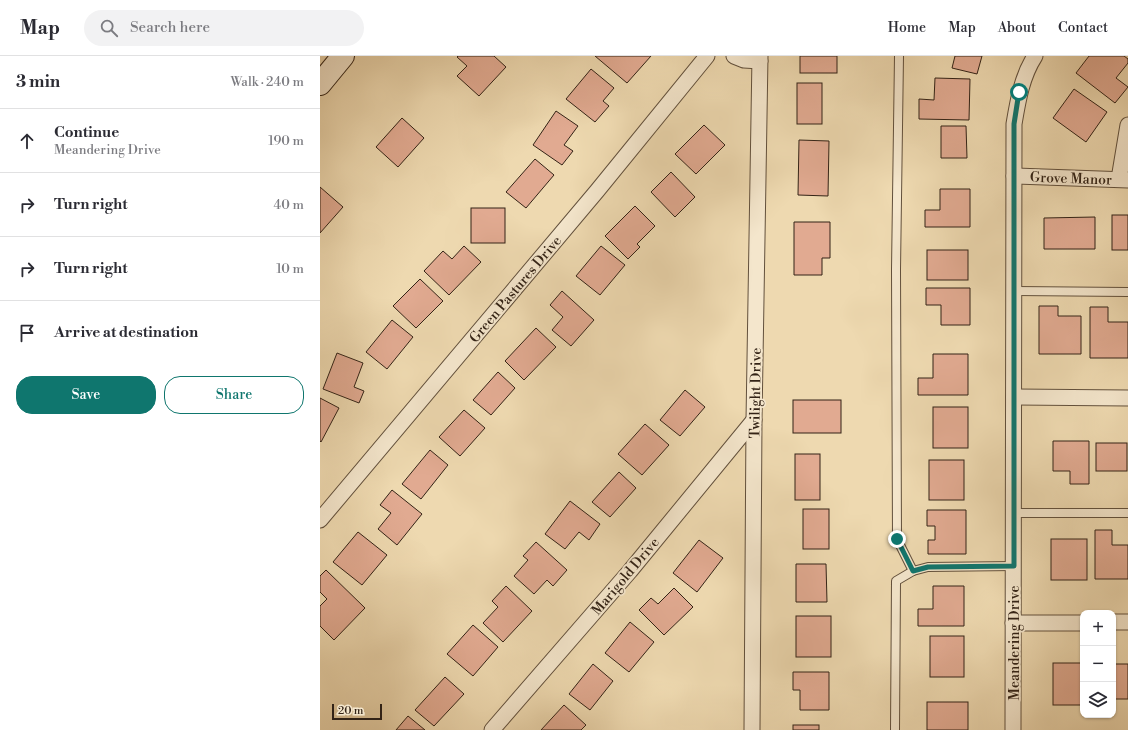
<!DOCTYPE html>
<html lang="en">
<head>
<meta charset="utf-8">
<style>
	body { margin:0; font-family:"Libre Bodoni",serif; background:#f2f2f3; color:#2b2b33 }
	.controls { position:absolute; right:12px; bottom:12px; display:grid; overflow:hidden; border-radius:8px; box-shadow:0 1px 3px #0004 }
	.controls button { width:36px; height:36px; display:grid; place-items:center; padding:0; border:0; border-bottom:1px solid #e1e1e2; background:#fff; color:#2b2b33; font:20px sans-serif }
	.scale { position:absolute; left:12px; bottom:10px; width:50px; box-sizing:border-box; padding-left:4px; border:2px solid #332316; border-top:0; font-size:11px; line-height:14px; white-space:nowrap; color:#332316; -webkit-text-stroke:3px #f4e6cc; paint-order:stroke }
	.stop { position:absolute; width:12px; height:12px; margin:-9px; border:3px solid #0f766e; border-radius:50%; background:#fff }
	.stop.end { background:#0f766e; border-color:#fff; box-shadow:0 1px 4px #0008 }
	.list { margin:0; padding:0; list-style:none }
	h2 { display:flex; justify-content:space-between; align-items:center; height:52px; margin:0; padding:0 16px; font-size:17px }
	h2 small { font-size:13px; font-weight:400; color:#7c7c81 }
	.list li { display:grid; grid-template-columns:26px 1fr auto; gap:12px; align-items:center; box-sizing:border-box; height:64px; padding:0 16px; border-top:1px solid #e1e1e2 }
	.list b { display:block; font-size:15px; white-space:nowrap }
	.list p { margin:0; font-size:13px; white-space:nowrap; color:#7c7c81 }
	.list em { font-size:13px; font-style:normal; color:#7c7c81 }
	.actions { display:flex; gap:8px; padding:12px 16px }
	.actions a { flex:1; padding:9px 0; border:1px solid #0f766e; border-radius:16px; text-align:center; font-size:14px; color:#0f766e }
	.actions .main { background:#0f766e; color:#fff }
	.icon { flex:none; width:22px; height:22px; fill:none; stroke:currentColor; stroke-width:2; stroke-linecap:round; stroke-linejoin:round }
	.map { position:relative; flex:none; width:808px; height:674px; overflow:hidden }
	header { display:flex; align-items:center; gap:24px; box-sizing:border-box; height:56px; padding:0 20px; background:#fff; border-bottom:1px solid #e1e1e2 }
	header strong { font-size:19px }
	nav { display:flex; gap:22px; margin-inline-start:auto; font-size:14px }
	.search { width:280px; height:36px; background:#f2f2f3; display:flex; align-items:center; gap:10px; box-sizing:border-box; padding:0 14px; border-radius:22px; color:#7c7c81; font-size:15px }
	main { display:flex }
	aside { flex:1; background:#fff }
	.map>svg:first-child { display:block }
	.building { fill:#e1aa91; stroke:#332316 }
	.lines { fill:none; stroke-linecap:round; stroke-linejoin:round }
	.lane-casing { stroke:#62503c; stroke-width:10 }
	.street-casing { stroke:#62503c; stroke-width:17 }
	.secondary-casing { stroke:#332316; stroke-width:24 }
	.lane { stroke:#f4e6cc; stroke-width:8 }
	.street { stroke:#f4e6cc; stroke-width:15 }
	.secondary { stroke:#f4e6cc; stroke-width:22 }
	.route { stroke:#0f766e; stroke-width:5 }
	.labels { text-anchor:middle; stroke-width:3.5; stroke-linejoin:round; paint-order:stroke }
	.street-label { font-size:14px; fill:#332316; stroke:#f4e6cc }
</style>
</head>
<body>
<header>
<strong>Map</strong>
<div class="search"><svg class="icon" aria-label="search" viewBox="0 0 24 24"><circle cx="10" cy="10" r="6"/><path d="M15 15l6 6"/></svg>Search here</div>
<nav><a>Home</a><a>Map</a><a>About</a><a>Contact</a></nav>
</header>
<main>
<aside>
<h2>3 min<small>Walk · 240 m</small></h2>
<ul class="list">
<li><svg class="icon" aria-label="ahead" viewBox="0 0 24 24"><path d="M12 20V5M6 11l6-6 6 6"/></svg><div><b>Continue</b><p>Meandering Drive</p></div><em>190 m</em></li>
<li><svg class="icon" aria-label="right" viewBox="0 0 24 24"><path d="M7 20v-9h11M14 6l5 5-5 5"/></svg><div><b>Turn right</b></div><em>40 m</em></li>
<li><svg class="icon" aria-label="right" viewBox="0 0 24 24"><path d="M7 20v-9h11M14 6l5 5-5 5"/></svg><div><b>Turn right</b></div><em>10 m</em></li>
<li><svg class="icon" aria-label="arrive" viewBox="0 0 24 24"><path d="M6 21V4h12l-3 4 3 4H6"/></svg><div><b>Arrive at destination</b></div></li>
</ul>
<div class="actions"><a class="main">Save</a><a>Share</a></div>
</aside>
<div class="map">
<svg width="808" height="674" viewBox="0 0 808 674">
	<rect width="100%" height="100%" fill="#eed9b0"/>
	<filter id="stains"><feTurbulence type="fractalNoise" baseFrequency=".005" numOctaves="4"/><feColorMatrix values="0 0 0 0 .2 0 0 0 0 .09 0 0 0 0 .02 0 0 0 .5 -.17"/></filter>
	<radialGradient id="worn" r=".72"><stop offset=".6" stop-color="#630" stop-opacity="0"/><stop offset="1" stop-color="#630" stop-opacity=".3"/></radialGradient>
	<g class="building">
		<path d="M138,0H174L186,11L159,40L137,20L147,10L137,1Z"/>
		<path d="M275,0H331L307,27Z"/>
		<rect x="480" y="0" width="37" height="17"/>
		<path d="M635,0H662L657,18L632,12Z"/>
		<path d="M769,0H804L808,3V7L796,22L808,31L795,47L756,17Z"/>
		<path d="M271,13L294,32L283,45L289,50L275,66L246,43Z"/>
		<path d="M615,22L650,23L649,64L599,63V43L614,44Z"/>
		<rect x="477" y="27" width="25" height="41"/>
		<path d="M754,33L787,56L766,86L733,62Z"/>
		<path d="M236,55L258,70L244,89L253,95L242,109L213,89Z"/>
		<path d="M82,62L104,82L78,111L56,91Z"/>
		<path d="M384,69L405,89L376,118L355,98Z"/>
		<path d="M621,70H646L647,102H621Z"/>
		<path d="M479,84L509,85L508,140L478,139Z"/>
		<path d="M215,103L234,119L206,152L186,136Z"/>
		<path d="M351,116L375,141L355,161L331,136Z"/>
		<path d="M0,131L23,151L0,177Z"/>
		<path d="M620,133H650V171H605V154H620Z"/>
		<path d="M315,150L335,170L317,188L320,191L308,203L285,180Z"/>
		<rect x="151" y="152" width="34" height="35"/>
		<rect x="792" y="159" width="16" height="35"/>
		<path d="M775,161V193H724V162Z"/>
		<path d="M474,166H510V202H502V219H474Z"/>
		<path d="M144,190L161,206L129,239L104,215L123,195L132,203Z"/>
		<path d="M281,190L305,209L280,239L256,220Z"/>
		<rect x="607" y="194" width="41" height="30"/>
		<path d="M100,223L123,245L96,272L73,250Z"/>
		<path d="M606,232H650V269H621V249H606Z"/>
		<path d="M242,235L274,264L251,290L232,274L243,261L230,249Z"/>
		<path d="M719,250H738V260H761V298H719Z"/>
		<path d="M770,251H788V266H808V302H770Z"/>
		<path d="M72,264L93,281L67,313L46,296Z"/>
		<path d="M216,272L236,291L204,324L185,305Z"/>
		<path d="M17,297L43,307L34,331L44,335L39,347L3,333Z"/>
		<path d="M613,298H648V339H598V322H613Z"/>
		<path d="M178,316L195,332L171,359L153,344Z"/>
		<path d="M365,334L385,351L360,380L340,364Z"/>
		<path d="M0,342L19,352L1,386L0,385Z"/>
		<rect x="473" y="344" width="48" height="33"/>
		<rect x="613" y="351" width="35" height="41"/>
		<path d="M144,354L165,372L140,400L119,381Z"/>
		<path d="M325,368L349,389L322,419L298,398Z"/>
		<path d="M733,385H769V428H750V415H733Z"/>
		<rect x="776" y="387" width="31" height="28"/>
		<path d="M110,394L128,409L101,443L82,428Z"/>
		<rect x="475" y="398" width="25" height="46"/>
		<rect x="609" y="404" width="35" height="40"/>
		<path d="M299,416L316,432L290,461L272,446Z"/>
		<path d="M72,434L102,458L77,489L58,473L71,457L60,449Z"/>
		<path d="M250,445L280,468L269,484L259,476L245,493L225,478Z"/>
		<rect x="483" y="453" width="26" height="40"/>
		<path d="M607,454H646V498H608V484H615V470H607Z"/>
		<path d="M775,474H792V489H808V523H775Z"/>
		<path d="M38,476L67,499L42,529L13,506Z"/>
		<rect x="731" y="483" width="36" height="41"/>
		<path d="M379,484L403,502L377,536L353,517Z"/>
		<path d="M216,486L247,514L233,530L227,524L214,538L194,520L208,504L203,500Z"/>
		<path d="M476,508H506L507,546H476Z"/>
		<path d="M6,514L45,552L14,584L0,570V550L7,543L0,536V520Z"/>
		<path d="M186,530L212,555L183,586L163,567L178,551L172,545Z"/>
		<path d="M613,530H644V570H598V553H613Z"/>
		<path d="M354,532L373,551L344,579L319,554L331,542L338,548Z"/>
		<rect x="476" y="560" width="35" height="41"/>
		<path d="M310,566L334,586L309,616L285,597Z"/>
		<path d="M153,569L178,591L153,620L127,598Z"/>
		<rect x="610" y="580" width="34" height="41"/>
		<rect x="733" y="607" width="30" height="42"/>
		<path d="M273,608L293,625L270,654L249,638Z"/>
		<rect x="793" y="608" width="15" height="35"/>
		<path d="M473,616H509V654H480V634H473Z"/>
		<path d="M125,621L144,638L114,670L95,654Z"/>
		<rect x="607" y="646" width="41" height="28"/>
		<path d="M244,649L266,669L261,674H221Z"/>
		<path d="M88,660L105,674H76Z"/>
		<rect x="473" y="669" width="26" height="5"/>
	</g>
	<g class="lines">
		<g class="lane-casing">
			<g id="lane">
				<path d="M579,0L576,214L577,483L593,515"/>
				<path d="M694,235L808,236"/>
				<path d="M694,457H808"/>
				<path d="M575,674L576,525L593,515L608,511L694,510"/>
			</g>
		</g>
		<g class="street-casing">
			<g id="street">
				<path d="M414,0L424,4L440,5"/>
				<path d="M694,120L808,124"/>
				<path d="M799,123L808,69"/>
				<path d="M694,341L808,342"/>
				<path d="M0,464L277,135L387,0"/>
				<path d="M793,566H808"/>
				<path d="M693,567H763"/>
				<path d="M172,674L310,515L434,364"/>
				<path d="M432,674L434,364L440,0"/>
				<path d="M693,674L694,68C698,44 702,20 715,0"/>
			</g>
		</g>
		<g class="secondary-casing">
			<path id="secondary" d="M0,28L23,0"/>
		</g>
		<use href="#lane" class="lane"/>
		<use href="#street" class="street"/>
		<use href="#secondary" class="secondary"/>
	</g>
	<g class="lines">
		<path class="route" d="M577,483L593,515L608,511L694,510V68L699,36"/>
	</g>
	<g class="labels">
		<g class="street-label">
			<text transform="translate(751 122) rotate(2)" y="5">Grove Manor</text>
			<text transform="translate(195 233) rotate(-50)" y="5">Green Pastures Drive</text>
			<text transform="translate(435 337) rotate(-89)" y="5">Twilight Drive</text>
			<text transform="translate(305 520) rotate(-50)" y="5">Marigold Drive</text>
			<text transform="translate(694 587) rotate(-90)" y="5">Meandering Drive</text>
		</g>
	</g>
	<rect width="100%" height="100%" filter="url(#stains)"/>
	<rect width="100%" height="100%" fill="url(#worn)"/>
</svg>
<div class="controls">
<button>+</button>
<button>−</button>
<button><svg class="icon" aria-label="layers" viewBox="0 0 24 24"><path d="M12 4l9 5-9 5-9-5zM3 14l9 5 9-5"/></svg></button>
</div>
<div class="scale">20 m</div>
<div class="stop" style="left:699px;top:36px"></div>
<div class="stop end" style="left:577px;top:483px"></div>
</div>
</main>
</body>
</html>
